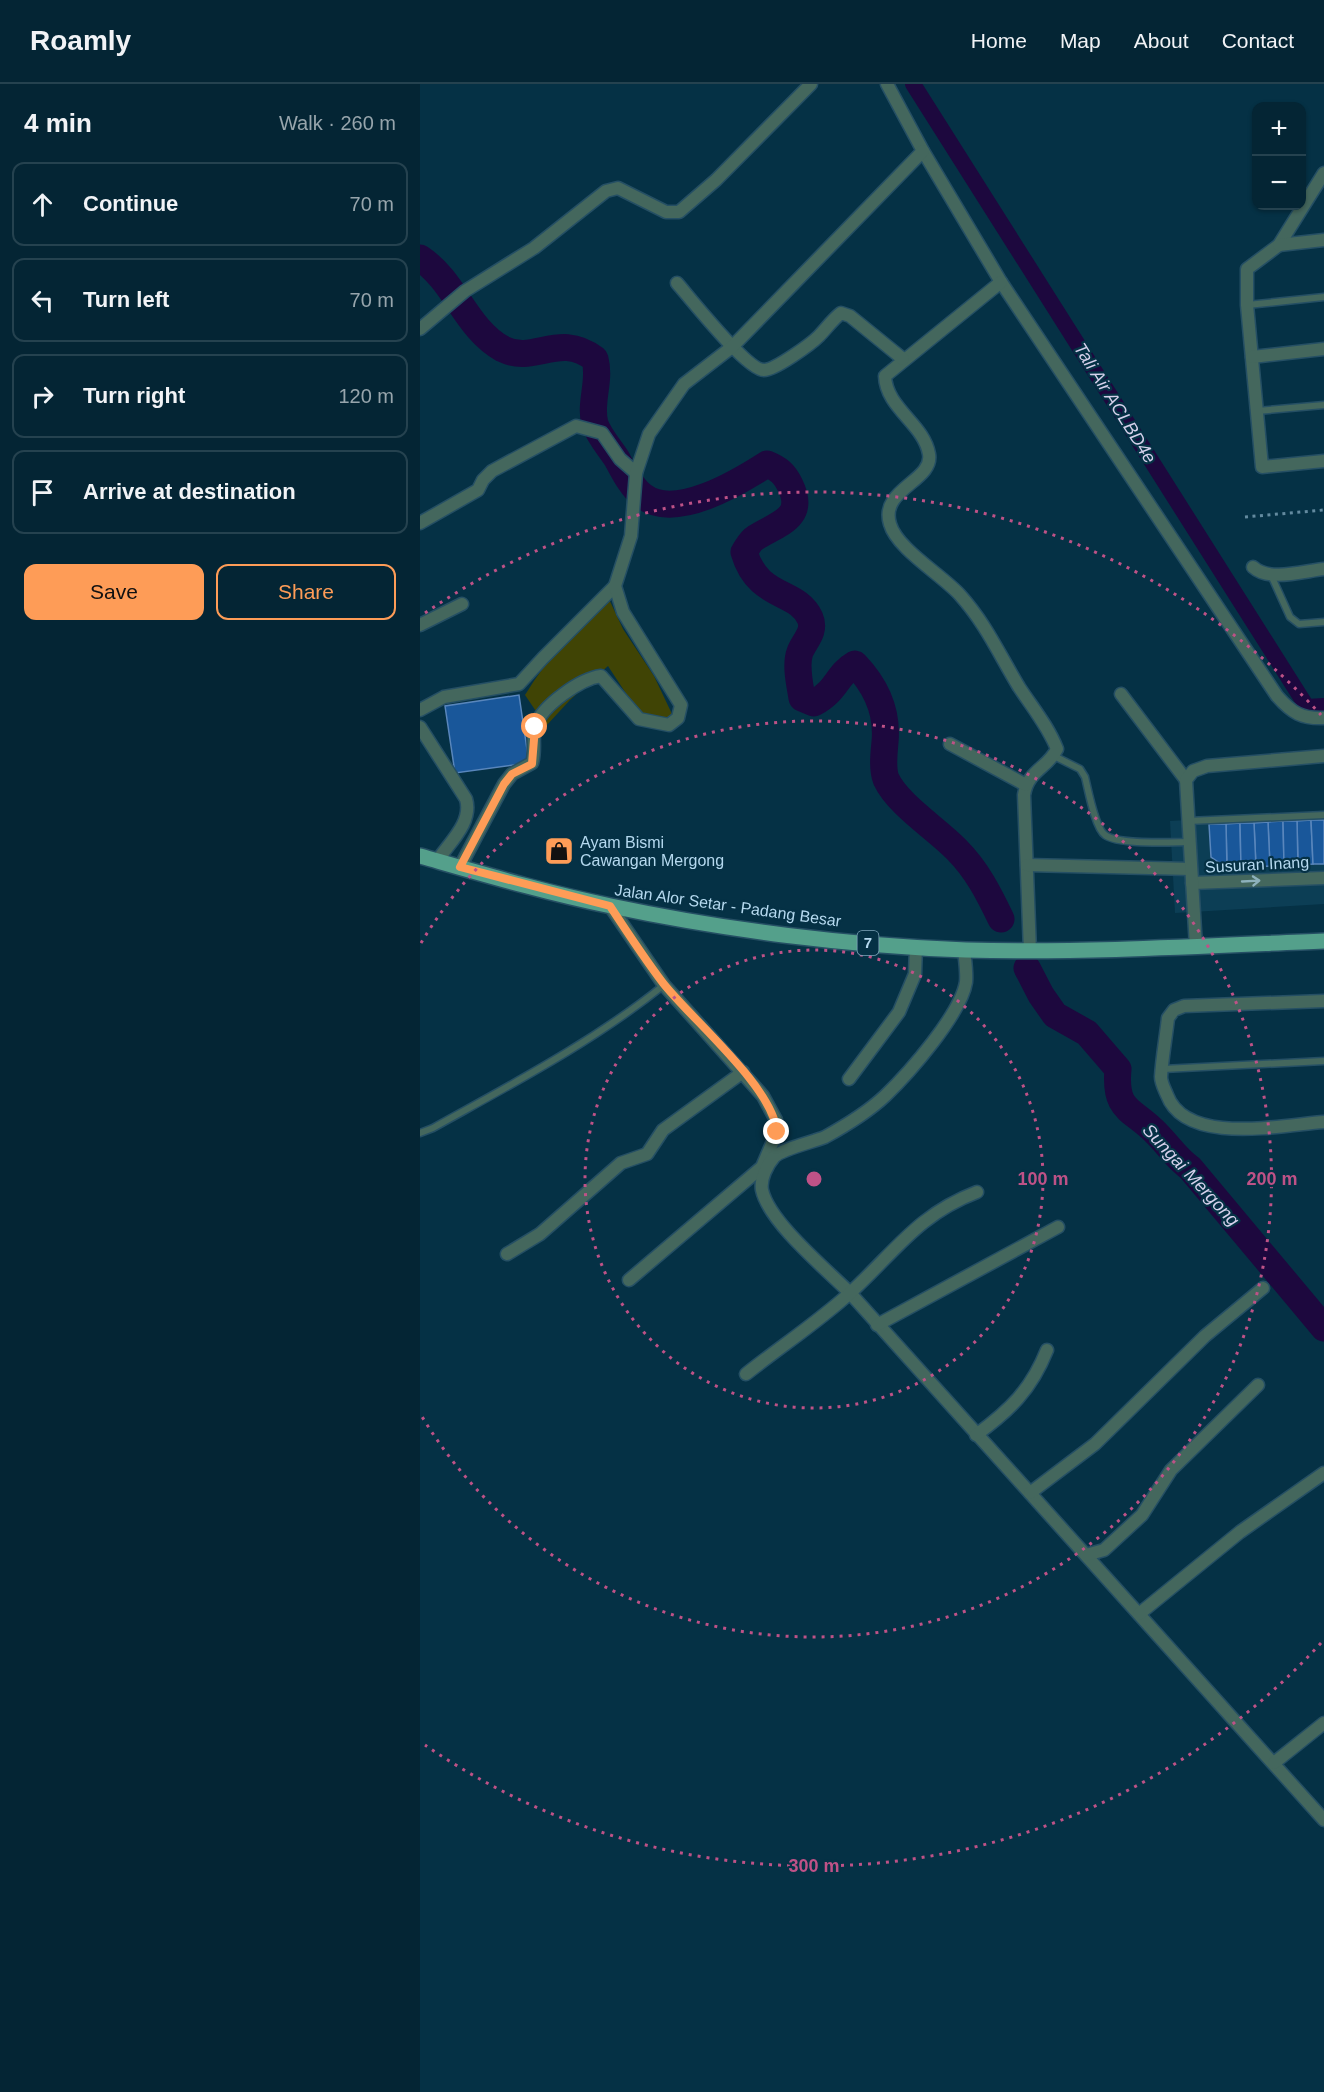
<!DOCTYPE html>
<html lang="en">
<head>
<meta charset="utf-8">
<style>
	body { margin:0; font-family:Helvetica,sans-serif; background:#123140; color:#f1f3f6 }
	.controls { position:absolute; right:18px; top:18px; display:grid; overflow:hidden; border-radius:12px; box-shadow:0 2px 4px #0004 }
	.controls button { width:54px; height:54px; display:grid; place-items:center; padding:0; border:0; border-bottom:2px solid #25424f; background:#042534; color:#f1f3f6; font:30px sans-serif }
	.stop { position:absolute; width:18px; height:18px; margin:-14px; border:4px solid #fe9c57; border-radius:50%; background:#fff }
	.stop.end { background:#fe9c57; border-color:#fff; box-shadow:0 2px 6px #0008 }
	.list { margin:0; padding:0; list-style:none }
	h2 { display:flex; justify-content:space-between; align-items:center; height:78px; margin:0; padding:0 24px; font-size:26px }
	h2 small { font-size:20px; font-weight:400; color:#97a5ac }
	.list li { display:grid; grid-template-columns:39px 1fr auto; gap:18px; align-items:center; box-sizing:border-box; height:84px; margin:0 12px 12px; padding:0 12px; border:2px solid #25424f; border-radius:12px }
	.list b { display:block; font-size:22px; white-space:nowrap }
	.list em { font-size:20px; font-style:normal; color:#97a5ac }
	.actions { display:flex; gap:12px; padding:18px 24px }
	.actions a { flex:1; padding:14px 0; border:2px solid #fe9c57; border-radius:12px; text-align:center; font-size:21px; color:#fe9c57 }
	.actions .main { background:#fe9c57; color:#111 }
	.icon { flex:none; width:33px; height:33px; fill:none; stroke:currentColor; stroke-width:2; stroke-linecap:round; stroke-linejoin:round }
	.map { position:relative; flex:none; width:904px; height:2008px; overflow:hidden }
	header { display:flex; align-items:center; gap:36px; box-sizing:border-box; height:84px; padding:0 30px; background:#042534; border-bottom:2px solid #25424f }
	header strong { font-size:28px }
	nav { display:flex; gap:33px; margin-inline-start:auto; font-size:21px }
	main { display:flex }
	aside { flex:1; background:#042534 }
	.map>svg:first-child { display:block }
	.built { fill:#0c3e55 }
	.green { fill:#404405 }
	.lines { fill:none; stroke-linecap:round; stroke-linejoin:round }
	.canal { stroke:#1d083e; stroke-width:16 }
	.river { stroke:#1d083e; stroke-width:27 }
	.building { fill:#19579a; stroke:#5986bc; stroke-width:1.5 }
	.lane-casing { stroke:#254f64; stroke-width:9 }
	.street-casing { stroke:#254f64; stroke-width:15 }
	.primary-casing { stroke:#254f64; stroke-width:18 }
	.path { stroke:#638a9f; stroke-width:3; stroke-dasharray:3 4.5; stroke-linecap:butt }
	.lane { stroke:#44675d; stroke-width:6 }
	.street { stroke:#44675d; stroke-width:12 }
	.primary { stroke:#54a08b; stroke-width:15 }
	.oneway { stroke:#8db1bc }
	.route { stroke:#fe9c57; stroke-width:8 }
	.ring { fill:none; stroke:#be5287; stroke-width:3; stroke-dasharray:3 6 }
	.labels { text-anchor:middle; stroke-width:4.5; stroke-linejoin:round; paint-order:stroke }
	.shield { fill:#053145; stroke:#80a7bc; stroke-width:1.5 }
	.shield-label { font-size:15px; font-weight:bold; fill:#b5d9ef }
	.poi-label { font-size:16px; fill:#b5d9ef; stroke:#053145; text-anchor:start }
	.street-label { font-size:16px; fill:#b5d9ef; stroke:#053145 }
	.water-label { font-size:18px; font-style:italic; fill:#d6d1ec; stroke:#053145 }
	.centre { fill:#be5287; stroke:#053145; stroke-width:3 }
	.ring-label { font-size:18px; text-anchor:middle; font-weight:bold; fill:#be5287; stroke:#053145; stroke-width:4.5; stroke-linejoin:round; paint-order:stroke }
</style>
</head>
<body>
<header>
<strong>Roamly</strong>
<nav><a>Home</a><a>Map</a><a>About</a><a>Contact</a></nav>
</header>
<main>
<aside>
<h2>4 min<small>Walk · 260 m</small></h2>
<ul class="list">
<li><svg class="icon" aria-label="ahead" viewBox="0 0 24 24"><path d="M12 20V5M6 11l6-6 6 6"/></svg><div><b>Continue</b></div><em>70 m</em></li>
<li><svg class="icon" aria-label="left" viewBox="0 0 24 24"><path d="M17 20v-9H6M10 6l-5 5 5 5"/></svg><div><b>Turn left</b></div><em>70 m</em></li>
<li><svg class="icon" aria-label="right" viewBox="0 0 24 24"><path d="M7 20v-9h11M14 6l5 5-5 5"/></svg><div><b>Turn right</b></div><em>120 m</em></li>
<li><svg class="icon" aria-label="arrive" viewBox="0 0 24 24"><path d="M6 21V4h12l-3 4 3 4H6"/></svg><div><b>Arrive at destination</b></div></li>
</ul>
<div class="actions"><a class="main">Save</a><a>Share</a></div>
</aside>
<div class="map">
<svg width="904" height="2008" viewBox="0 0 904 2008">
	<rect width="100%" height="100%" fill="#053145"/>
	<path class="built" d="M904,728V820L755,829L750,737Z"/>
	<path class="green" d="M188,513L203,545L234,592L252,630L243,638L222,634L188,582L150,616L126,642L105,611C127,574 157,543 188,513Z"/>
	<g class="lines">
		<path class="canal" d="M493,0L887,623L904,622"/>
		<g class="river">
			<path d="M0,174C35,197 46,245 83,265C115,281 139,247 175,275C181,297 169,319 175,340C179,352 190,364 197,375C204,388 212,404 223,412C255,437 319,398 347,380C359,385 364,389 370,401C387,435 356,440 335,454C330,457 327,464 324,468C338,516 377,505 390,534C396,548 384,557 380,568C375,581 380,601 382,614L394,619C418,606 416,591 435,580C456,602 468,627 465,658C464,669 462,684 466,695C478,721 517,745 537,766C557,786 569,810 581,835"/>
			<path d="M607,884L621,911L635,931L667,949L698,985C694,1029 713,1024 737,1050C749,1062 756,1074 770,1084L904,1244"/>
		</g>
	</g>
	<g class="building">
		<path d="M99,611L109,679L35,689L25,622Z"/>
		<path d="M891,736L893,780L878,781L877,737Z"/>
		<path d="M891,736H904V780H893Z"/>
		<path d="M863,737L864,781L850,782L848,738Z"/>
		<path d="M863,737H877L878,781H864Z"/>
		<path d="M848,738L850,782L836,783L834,739Z"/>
		<path d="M820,739L821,783L807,784L806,740Z"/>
		<path d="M820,739H834L836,783H821Z"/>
		<path d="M789,740H806L807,784L791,773Z"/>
	</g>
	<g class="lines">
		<g class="lane-casing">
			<g id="lane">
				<path d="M827,221L904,213"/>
				<path d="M837,327L904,321"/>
				<path d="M851,491L870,533L879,540L904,538"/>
				<path d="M634,672L660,685L665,693C668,705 675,744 685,751C698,761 751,758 770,758"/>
				<path d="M768,737L904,731"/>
				<path d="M743,985L904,977"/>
				<path d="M0,1049L13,1044C92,1000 173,958 244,901"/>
			</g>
		</g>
		<g class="street-casing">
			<g id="street">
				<path d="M467,0L503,67L581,198L857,612C872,629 882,635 904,634"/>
				<path d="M904,89L859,161L827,185V221L842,383L904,377"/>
				<path d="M859,161L904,156"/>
				<path d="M581,198L465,292C466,324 504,340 509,370C514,397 459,405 470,440C477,465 522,491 540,511C566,540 579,570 599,603C612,623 628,642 637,665C628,684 608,686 604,711L610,867"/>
				<path d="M257,199C270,214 327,286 344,286C355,286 391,260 399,252C406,245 412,236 421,229L430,232L483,275"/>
				<path d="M0,245L45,207L114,164L186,107L198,104L246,128H259L296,96L391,0"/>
				<path d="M832,273L904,265"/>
				<path d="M0,439L58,406L63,396L72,387L156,342L182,349L200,375L216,389"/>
				<path d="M833,483C849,498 884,487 904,485"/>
				<path d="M0,541L42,520"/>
				<path d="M701,610L766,696"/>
				<path d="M0,626L24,613L99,600L123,574L195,502"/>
				<path d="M0,643L46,715C53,738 30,758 17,777"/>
				<path d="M530,660L606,701"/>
				<path d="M607,781L771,785"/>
				<path d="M40,783L84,700L92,690L112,679C116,667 112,653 115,642C123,621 160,595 181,592L219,635L249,641L258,634L261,621L203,528L195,502L211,452L216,389L229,350L264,300L312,263L503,67"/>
				<path d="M772,799L904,794"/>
				<path d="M190,822L244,901L343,1012L356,1036L357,1048L342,1083L209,1196"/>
				<path d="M776,863L766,696L773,687L787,682L904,672"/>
				<path d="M544,866C545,876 547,888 546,898C541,930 489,989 465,1012C449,1027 425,1042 405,1053C393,1058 362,1065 354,1073C347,1081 340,1095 342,1106C349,1138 406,1185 430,1209L904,1736"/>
				<path d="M904,917L764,922L754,926L748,934C746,953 742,974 741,993C741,999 745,1006 747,1011C766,1062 862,1041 904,1038"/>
				<path d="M429,995L479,928L495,890L496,863"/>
				<path d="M87,1170L120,1150L201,1079L227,1070L243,1046L323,988"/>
				<path d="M457,1241L638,1143"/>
				<path d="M326,1290C360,1263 398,1238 430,1209C475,1168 497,1131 557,1108"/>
				<path d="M556,1351C590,1326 611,1306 627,1266"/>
				<path d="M610,1409L675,1360L785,1252L843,1204"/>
				<path d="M666,1471L684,1466L722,1431L751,1386L838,1301"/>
				<path d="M719,1530L820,1448L904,1389"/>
				<path d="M854,1679L904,1639"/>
			</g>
		</g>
		<g class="primary-casing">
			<path id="primary" d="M0,772C63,790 127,809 191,822C304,846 431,862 546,866C665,869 785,862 904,857"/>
		</g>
		<path class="path" d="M825,433L904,426"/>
		<use href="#lane" class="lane"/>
		<use href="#street" class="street"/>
		<use href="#primary" class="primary"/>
	</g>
	<defs><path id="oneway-shaft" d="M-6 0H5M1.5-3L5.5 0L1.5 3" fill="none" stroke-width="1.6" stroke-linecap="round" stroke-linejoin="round" transform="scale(1.5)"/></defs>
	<use class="oneway" href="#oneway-shaft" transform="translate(831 797) rotate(-3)"/>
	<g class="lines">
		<path class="route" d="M115,643L112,680L92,690L84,700L40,783L190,822C207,848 224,874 243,899C272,936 353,1003 357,1048"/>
	</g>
	<g class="ring">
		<circle cx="394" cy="1095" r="229"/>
		<path d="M1 859A458 458 0 1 1 1 1331"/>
		<path d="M901 1559A687 687 0 0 1 5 1661M5 529A687 687 0 0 1 901 631"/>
	</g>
	<defs>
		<g id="shop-square" transform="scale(1.5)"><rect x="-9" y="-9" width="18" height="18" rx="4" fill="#fe9c57" stroke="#053145"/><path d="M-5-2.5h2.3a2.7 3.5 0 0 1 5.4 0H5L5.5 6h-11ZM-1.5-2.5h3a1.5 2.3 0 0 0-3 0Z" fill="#111"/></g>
	</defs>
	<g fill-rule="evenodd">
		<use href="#shop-square" x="139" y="767"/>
	</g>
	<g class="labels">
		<rect class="shield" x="437.5" y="847" width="21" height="24" rx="4.5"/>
		<g class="shield-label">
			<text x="448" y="864">7</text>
		</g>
		<g class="poi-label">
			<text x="160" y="764">Ayam Bismi<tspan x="160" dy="18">Cawangan Mergong</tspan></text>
		</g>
		<g class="street-label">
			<text transform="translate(837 780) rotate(-3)" y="6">Susuran Inang</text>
			<text transform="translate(308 821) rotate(8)" y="6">Jalan Alor Setar - Padang Besar</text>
		</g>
		<g class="water-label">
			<text transform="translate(695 319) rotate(58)" y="6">Tali Air ACLBD4e</text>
			<text transform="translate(771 1091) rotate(47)" y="6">Sungai Mergong</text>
		</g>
	</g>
	<circle cx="394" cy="1095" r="9" class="centre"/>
	<g class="ring-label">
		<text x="623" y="1101">100 m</text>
		<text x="852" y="1101">200 m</text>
		<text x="394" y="1788">300 m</text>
	</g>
</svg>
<div class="controls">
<button>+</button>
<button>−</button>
</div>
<div class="stop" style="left:115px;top:643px"></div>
<div class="stop end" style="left:357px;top:1048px"></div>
</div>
</main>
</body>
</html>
